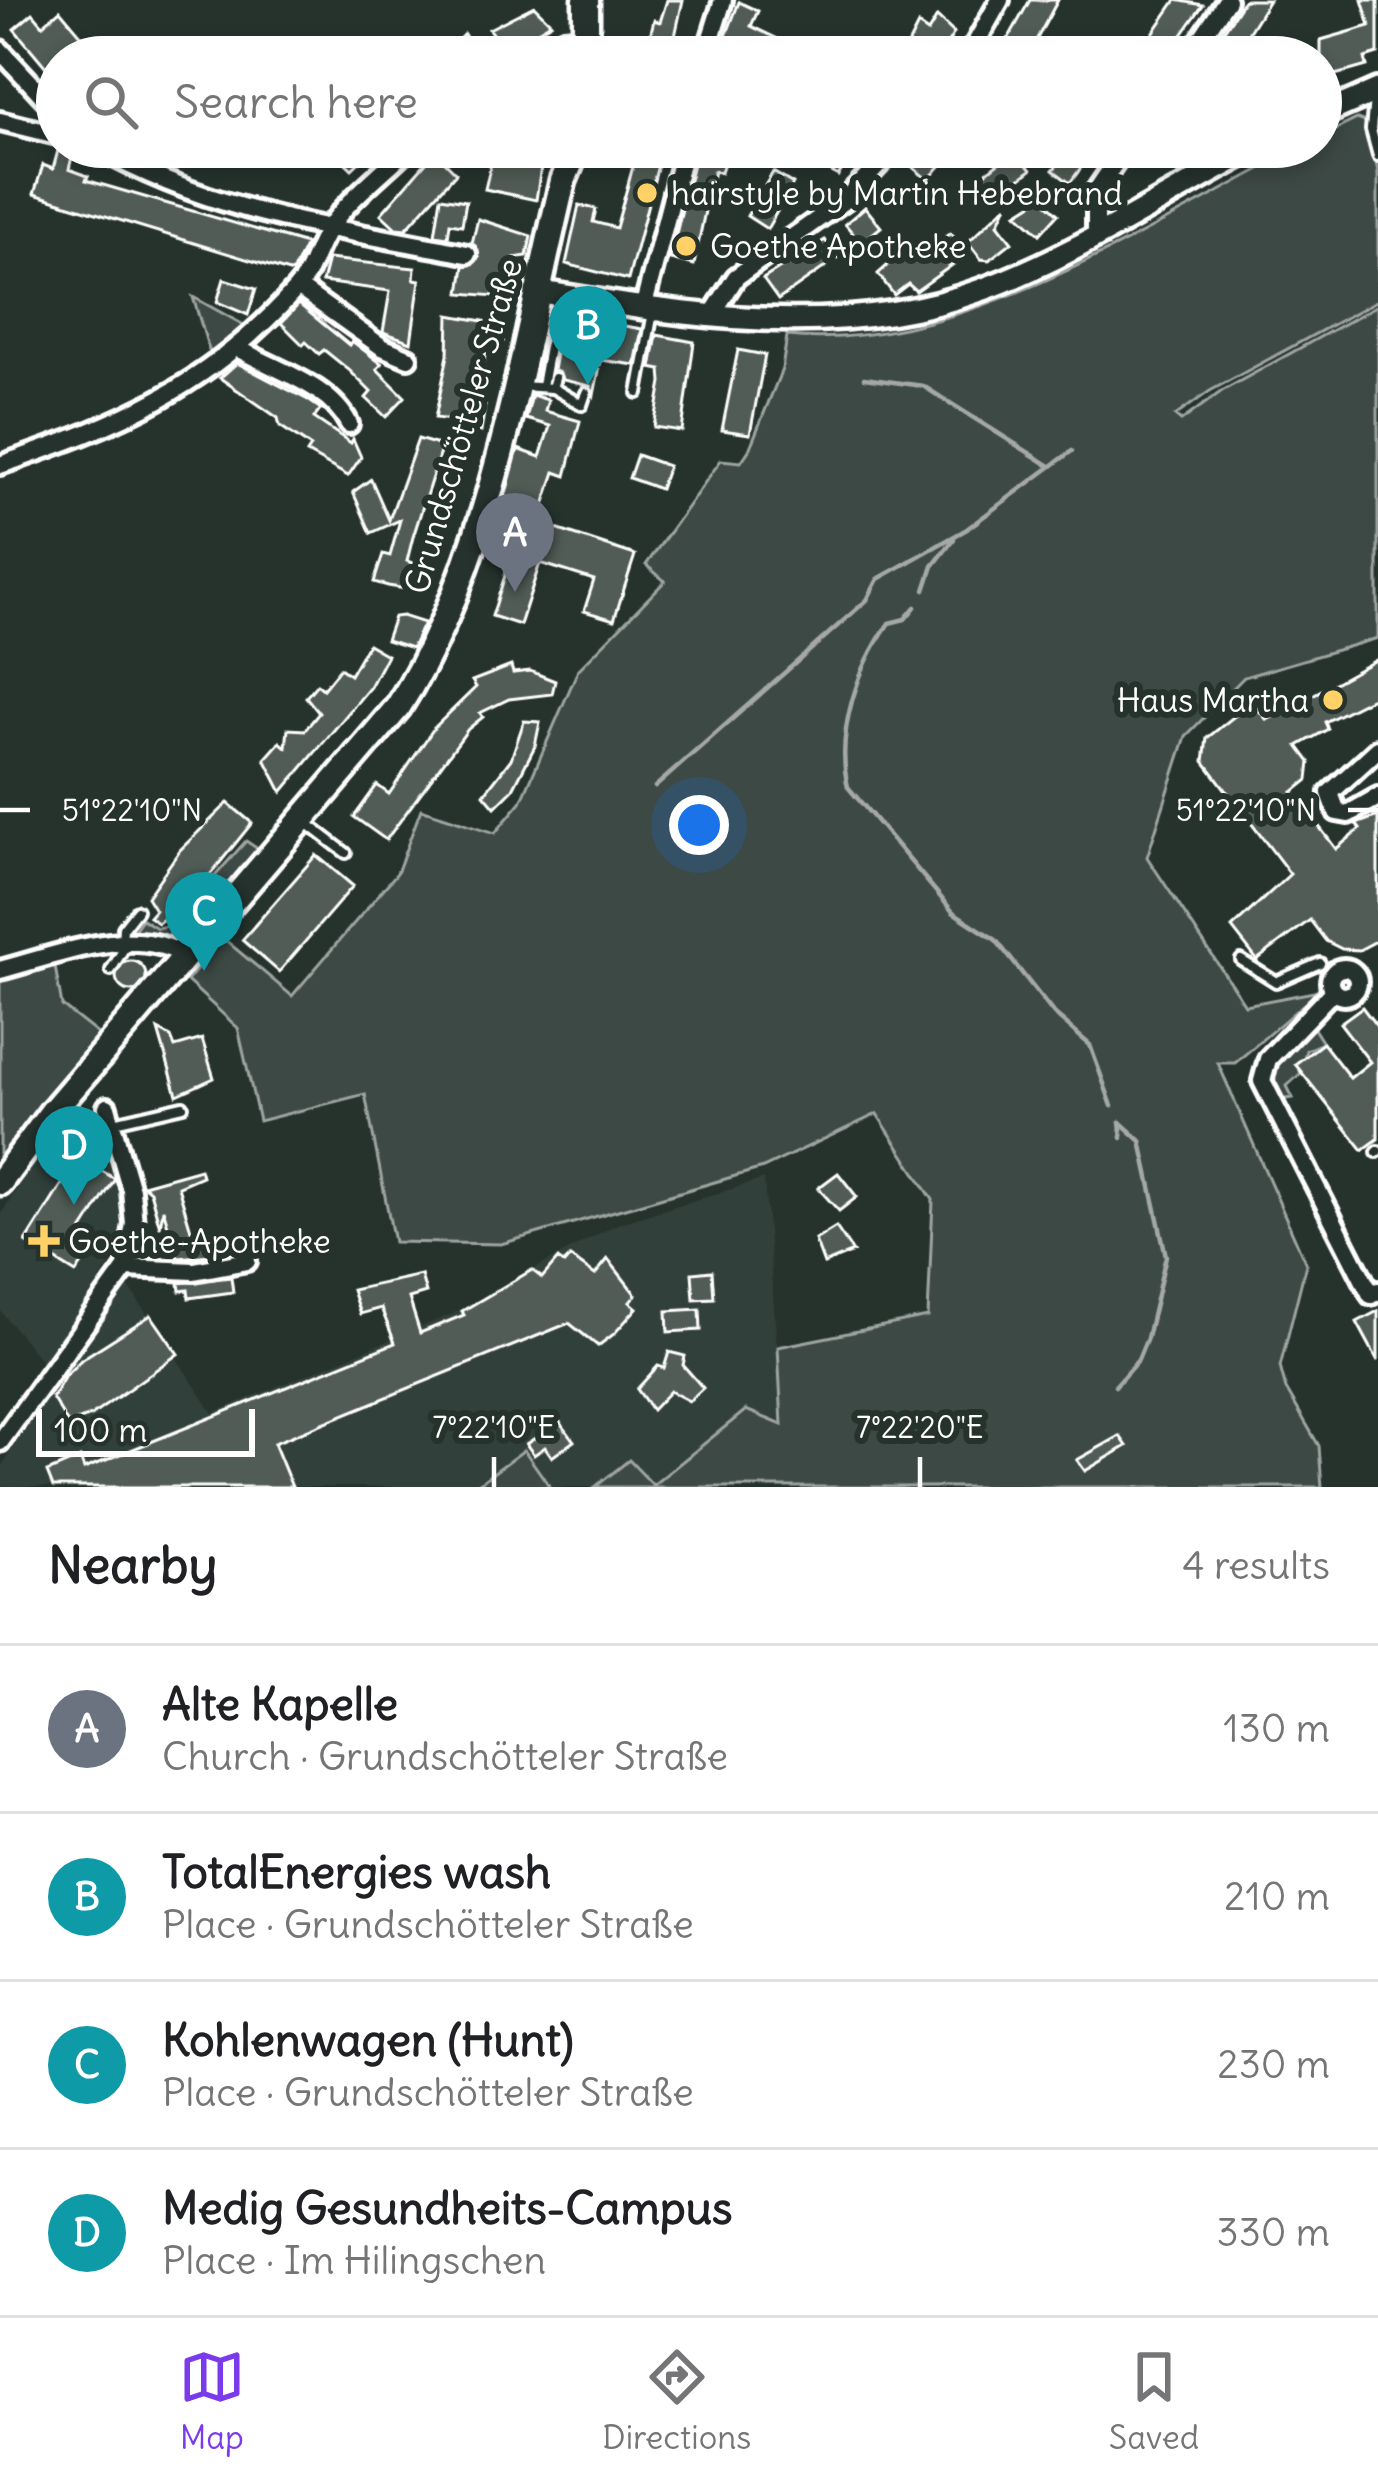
<!DOCTYPE html>
<html lang="en">
<head>
<meta charset="utf-8">
<style>
	body { margin:0; font-family:Delius,sans-serif; background:#f6f6f6; color:#202124 }
	.scale { position:absolute; left:36px; bottom:30px; width:219px; box-sizing:border-box; padding-left:12px; border:6px solid #fff; border-top:0; font-size:33px; line-height:42px; white-space:nowrap; color:#fff; -webkit-text-stroke:9px #26332d; paint-order:stroke }
	.you { position:absolute; left:699px; top:825px; width:42px; height:42px; margin:-30px; border:9px solid #fff; border-radius:50%; background:#1a73e8; box-shadow:0 0 0 18px #1a73e833 }
	.badge { display:grid; place-items:center; width:78px; height:78px; border-radius:50%; background:#7c3aed; color:#fff; font-size:39px; font-weight:700 }
	.pin { position:absolute; translate:-50% -99px; filter:drop-shadow(0 3px 6px #0008) }
	.pin::after { content:''; position:absolute; top:63px; width:42px; height:36px; background:inherit; clip-path:polygon(0 0,100% 0,50% 100%) }
	.list { margin:0; padding:0; list-style:none }
	h2 { display:flex; justify-content:space-between; align-items:center; height:156px; margin:0; padding:0 48px; font-size:51px }
	h2 small { font-size:39px; font-weight:400; color:#757577 }
	.list li { display:grid; grid-template-columns:78px 1fr auto; gap:36px; align-items:center; box-sizing:border-box; height:168px; padding:0 48px; border-top:3px solid #e0e0e0 }
	.list b { display:block; font-size:45px; white-space:nowrap }
	.list p { margin:0; font-size:39px; white-space:nowrap; color:#757577 }
	.list em { font-size:39px; font-style:normal; color:#757577 }
	.icon { flex:none; width:66px; height:66px; fill:none; stroke:currentColor; stroke-width:2; stroke-linecap:round; stroke-linejoin:round }
	.map { position:relative; flex:none; width:1378px; height:1487px; overflow:hidden }
	.search { position:absolute; background:#fff; box-shadow:0 6px 18px #0003; left:36px; right:36px; top:36px; height:132px; display:flex; align-items:center; gap:30px; box-sizing:border-box; padding:0 42px; border-radius:66px; color:#757577; font-size:45px }
	.sheet { height:828px; background:#fff }
	nav { display:flex; justify-content:space-around; align-items:center; box-sizing:border-box; height:168px; border-top:3px solid #e0e0e0; background:#fff; font-size:33px; color:#757577 }
	nav a { display:grid; justify-items:center; gap:6px }
	nav .on { color:#7c3aed }
	.map>svg:first-child { display:block }
	.built { fill:#333f3a }
	.green { fill:#3e4944; stroke:#9ea4a2; stroke-width:3 }
	.lines { fill:none; stroke-linecap:round; stroke-linejoin:round }
	.stream { stroke:#a4a9a7; stroke-width:4.5 }
	.building { fill:#515c57; stroke:#fff; stroke-width:3 }
	.service-casing { stroke:#fff; stroke-width:16 }
	.minor-casing { stroke:#fff; stroke-width:26 }
	.tertiary-casing { stroke:#fff; stroke-width:30 }
	.primary-casing { stroke:#fff; stroke-width:33 }
	.service { stroke:#26332d; stroke-width:8 }
	.minor { stroke:#26332d; stroke-width:16 }
	.tertiary { stroke:#26332d; stroke-width:21 }
	.primary { stroke:#26332d; stroke-width:24 }
	.ticks { fill:none; stroke:#fff; stroke-width:4.5 }
	.poi-dot { fill:#ffd166; stroke:#26332d; stroke-width:4.5 }
	.labels { text-anchor:middle; stroke-width:12; stroke-linejoin:round; paint-order:stroke }
	.poi-label { font-size:33px; fill:#fff; stroke:#26332d; text-anchor:start }
	.street-label { font-size:33px; fill:#fff; stroke:#26332d }
	.ticks-label { font-size:30px; text-anchor:middle; fill:#fff; stroke:#26332d; stroke-width:12; stroke-linejoin:round; paint-order:stroke }
</style>
</head>
<body>
<div class="map">
<svg width="1378" height="1487" viewBox="0 0 1378 1487">
	<rect width="100%" height="100%" fill="#26332d"/>
	<filter id="ink" filterUnits="userSpaceOnUse"><feTurbulence type="fractalNoise" baseFrequency=".00833" numOctaves="2"/><feDisplacementMap in="SourceGraphic" scale="24" xChannelSelector="R" yChannelSelector="G"/><feConvolveMatrix kernelMatrix="1 2 1 2 8 2 1 2 1" color-interpolation-filters="sRGB"/></filter>
	<g filter="url(#ink)">
		<g class="built">
			<path d="M71,1118L84,1151L111,1145L123,1210L121,1247L45,1366L0,1310V1216L47,1141Z"/>
			<path d="M764,1179L783,1425L746,1410L652,1485L629,1460L595,1487H550L524,1451L474,1487H0V1471L26,1425L127,1284L213,1413L452,1314L617,1224Z"/>
		</g>
		<g class="green">
			<path d="M1357,119L1365,122L1378,171V300L1210,391L1175,416L1181,421L1222,391L1378,305V638L1244,677L1186,736L1147,857L1245,1005L1319,991L1235,1063H1218L1306,1264L1280,1367L1286,1389L1319,1446L1322,1487H595L629,1460L653,1485L746,1410L782,1425L778,1347L928,1317L933,1200L877,1114L763,1168L501,1244L394,1242L365,1094L259,1121L238,1028L187,981L223,938L292,996L397,873L421,809L495,833L521,802L578,670L665,581L646,565L721,460L741,462L749,450L782,369L787,336C959,354 1154,223 1302,147H1321V137Z"/>
			<path d="M193,297L251,329L212,360Z"/>
			<path d="M246,841L258,849L184,936H130L142,919L157,928L172,925Z"/>
			<path d="M54,961L62,1006L99,1035L0,1160V973Z"/>
			<path d="M1311,1024L1323,1043L1306,1050L1300,1074L1287,1086L1293,1098L1278,1100L1270,1069Z"/>
			<path d="M524,1450L550,1487H474Z"/>
		</g>
		<g class="lines">
			<g class="stream">
				<path d="M864,378L923,386L1050,466"/>
				<path d="M968,528L1072,451"/>
				<path d="M925,590L933,566L954,539"/>
				<path d="M915,607L905,619L889,623C858,667 835,732 848,787L953,912L996,940L1054,1014L1090,1045L1112,1106"/>
				<path d="M655,787L867,600L878,579L967,529"/>
				<path d="M1120,1122L1122,1138"/>
				<path d="M1115,1386L1138,1360L1147,1338L1166,1256L1141,1141L1120,1122"/>
			</g>
		</g>
		<g class="building">
			<path d="M667,0H683L672,50L648,44L654,20L660,22Z"/>
			<path d="M1030,0H1058L1027,57H998Z"/>
			<path d="M1176,0L1203,5L1167,56L1147,42Z"/>
			<path d="M1244,0H1269L1233,57L1215,44Z"/>
			<path d="M1362,0H1378V54L1365,58L1367,66L1321,79V40L1370,26Z"/>
			<path d="M739,2L758,11L751,26L780,40L775,51L753,41L748,57H718Z"/>
			<path d="M534,6L551,23L493,57H442L464,34L472,48L493,35L489,29Z"/>
			<path d="M60,10L82,36L46,67L14,29L33,13L43,25Z"/>
			<path d="M937,17L954,33L939,57H902L918,25L928,32Z"/>
			<path d="M59,147L74,149L69,169L88,176L86,180L306,244L292,273L34,194L43,165L53,169Z"/>
			<path d="M135,147H190L183,166Z"/>
			<path d="M329,147H375L352,169Z"/>
			<path d="M517,147H544L536,200L485,189L493,155L514,158Z"/>
			<path d="M697,147H719L716,160L724,162L721,173L714,171L709,192L701,186L708,196L694,265L670,259Z"/>
			<path d="M830,147L851,156L838,176L810,158L816,148L826,154Z"/>
			<path d="M923,147H957L928,180L909,164Z"/>
			<path d="M1072,147H1096L1070,183L1053,170Z"/>
			<path d="M1015,150L1031,170L995,198L979,178Z"/>
			<path d="M435,152L456,173L406,229L396,228L381,214Z"/>
			<path d="M635,159L658,165L628,280L566,264L579,205L596,209L593,222L616,228Z"/>
			<path d="M773,172L793,184L767,229L747,216Z"/>
			<path d="M441,197L466,201L462,225L450,223L448,237L435,235Z"/>
			<path d="M1041,198L1058,214L1040,234L1017,213Z"/>
			<path d="M1007,205L998,224L1012,242L989,260L981,259L968,242Z"/>
			<path d="M865,207L881,227L861,243L845,224Z"/>
			<path d="M478,219L531,236L527,256L514,258L507,297L460,293L464,266L479,257L472,243Z"/>
			<path d="M950,233L969,253L916,291L908,284L894,295L878,274L905,250L914,262Z"/>
			<path d="M825,240L838,258L778,300L763,279Z"/>
			<path d="M328,259L415,268L414,279L420,280L411,342L383,332L390,291L322,282Z"/>
			<path d="M224,279L256,289L248,315L217,302Z"/>
			<path d="M299,304L349,345L352,341L382,364L377,369L405,397L386,417L366,398L371,392L349,370L324,350L319,354L306,342L303,345L281,323Z"/>
			<path d="M449,315L506,325L503,342L488,340L483,367L477,366L471,403L485,406L481,432L467,429L469,422L435,418L448,355Z"/>
			<path d="M607,323L642,329L635,365L601,360L600,366Z"/>
			<path d="M574,325L587,330L583,368L589,376L599,371L594,395L590,386L563,380L553,370L558,344L570,342Z"/>
			<path d="M657,335L694,342L682,431L654,427L662,382L661,370L651,368Z"/>
			<path d="M738,350L765,355L750,434L722,430Z"/>
			<path d="M237,363L308,400L321,409L314,418L351,443L353,439L361,457L348,476L307,453L311,447L280,426L278,418L220,378Z"/>
			<path d="M532,395L548,400L545,411L580,421L566,476L555,472L538,523L635,555L614,620L584,611L594,580L540,563L520,625L492,616L512,554L500,550L509,523L521,527L528,504L505,497L518,449L540,457L550,426L526,419Z"/>
			<path d="M418,439L442,446L413,537L407,561L415,564L406,589L388,586L374,582L383,554L390,556L400,520L371,533L353,492L371,479L389,520Z"/>
			<path d="M637,455L668,466L660,489L629,478Z"/>
			<path d="M402,616L424,623L412,648L386,640L394,617Z"/>
			<path d="M368,644L387,655L370,687L282,792L265,759L280,742L286,747L288,729L305,730L319,713L306,697L317,684L323,689L340,668L350,675Z"/>
			<path d="M1378,659V695L1325,722L1328,729L1298,746L1310,762L1308,780L1293,792L1336,849L1360,829L1356,824L1378,816V940L1359,950L1342,949L1326,941L1310,920L1257,960L1232,928L1290,874L1204,761L1207,738L1252,702L1267,720Z"/>
			<path d="M511,666L513,673L530,671L555,681L552,694L509,699L480,713L483,717L468,729L386,840L354,817L377,785L389,794L434,728L476,687L472,681Z"/>
			<path d="M524,721L540,722L535,746L513,789L495,807L484,794L511,759Z"/>
			<path d="M228,803L252,823L210,875L186,879L196,889L186,901L188,908L180,907L158,923L149,917L155,910L147,897L180,850Z"/>
			<path d="M316,855L353,886L279,972L242,940Z"/>
			<circle cx="131" cy="976" r="15"/>
			<path d="M1362,1007L1378,1028V1139L1363,1150L1295,1064L1323,1043L1350,1078L1370,1062L1340,1023Z"/>
			<path d="M158,1030L171,1037L175,1047L202,1039L214,1078L177,1095Z"/>
			<path d="M79,1157L115,1179L82,1231L97,1240L76,1273L26,1242Z"/>
			<path d="M200,1169L202,1176L178,1186L191,1230L203,1227L211,1255L178,1258L163,1209L160,1227L150,1191L143,1185Z"/>
			<path d="M838,1173L857,1197L839,1211L818,1188Z"/>
			<path d="M836,1227L853,1252L824,1264L815,1240Z"/>
			<path d="M570,1257L595,1275L608,1259L636,1295L630,1302L637,1308L614,1334L598,1346L569,1323L274,1443L292,1487H53L47,1472L80,1458L84,1469L395,1343L381,1308L360,1314L352,1290L421,1275L426,1293L409,1298L420,1333L464,1315L462,1311L532,1270L542,1278L558,1259L564,1264Z"/>
			<path d="M712,1271L714,1298L694,1299L692,1273Z"/>
			<path d="M231,1277L233,1292L189,1298L188,1290L180,1291L179,1283Z"/>
			<path d="M700,1309L701,1330L668,1332L667,1311Z"/>
			<path d="M1378,1311V1361L1357,1322Z"/>
			<path d="M151,1315L178,1354L91,1416L68,1424L52,1398L65,1376L82,1359Z"/>
			<path d="M669,1352L685,1356L683,1365L703,1388L689,1401L670,1391L652,1410L637,1389L658,1366L664,1368Z"/>
			<path d="M560,1422L574,1441L552,1457L545,1447L534,1455L526,1444Z"/>
			<path d="M1120,1436L1127,1446L1085,1471L1077,1460Z"/>
		</g>
		<g class="lines">
			<g class="service-casing">
				<g id="service">
					<path d="M1374,99L1371,130L1378,156"/>
					<path d="M569,309L596,326L591,368"/>
					<path d="M563,338L567,316"/>
					<path d="M521,386L552,388L555,378"/>
					<path d="M542,386L554,320L567,317"/>
					<path d="M553,388L582,405L586,393"/>
					<path d="M638,393L653,312"/>
					<path d="M304,821L346,853"/>
					<path d="M122,942L123,928L137,910"/>
					<path d="M1241,960L1276,982L1320,963"/>
					<path d="M111,970L126,945"/>
					<path d="M114,1122L183,1106"/>
					<path d="M1377,1152L1378,1151"/>
				</g>
			</g>
			<g class="minor-casing">
				<g id="minor">
					<path d="M0,50L57,111"/>
					<path d="M532,57L564,39L587,37"/>
					<path d="M705,57L723,0"/>
					<path d="M968,57L1000,0"/>
					<path d="M1189,57L1227,0"/>
					<path d="M0,121L57,135"/>
					<path d="M95,147C219,216 331,227 467,254"/>
					<path d="M1096,235V191L1126,147"/>
					<path d="M298,287L382,347L408,358"/>
					<path d="M644,305L685,147"/>
					<path d="M713,313L736,277L845,200L896,147"/>
					<path d="M236,347C271,369 330,384 349,424"/>
					<path d="M0,465C120,424 209,387 296,289C311,273 315,251 326,233C345,201 383,173 409,147"/>
					<path d="M1378,749L1330,793L1337,812L1348,814L1378,797"/>
					<circle cx="1344" cy="982" r="14"/>
					<path d="M0,970C55,956 133,923 185,956"/>
					<path d="M1333,991L1268,1059L1262,1081L1371,1295L1378,1291"/>
					<path d="M126,1268L194,1271L247,1261"/>
					<path d="M0,1442L126,1268L134,1224L131,1190L107,1107"/>
				</g>
			</g>
			<g class="tertiary-casing">
				<g id="tertiary">
					<path d="M1321,115L1378,90"/>
					<path d="M536,291C681,315 839,342 981,290C1078,255 1166,194 1258,147"/>
				</g>
			</g>
			<g class="primary-casing">
				<g id="primary">
					<path d="M586,57V0"/>
					<path d="M0,1182L53,1111L398,707C493,559 522,350 563,181L577,147"/>
				</g>
			</g>
			<use href="#service" class="service"/>
			<use href="#minor" class="minor"/>
			<use href="#tertiary" class="tertiary"/>
			<use href="#primary" class="primary"/>
		</g>
	</g>
	<path class="ticks" d="M0,810H30M1348,810H1378M494,1457V1487M920,1457V1487"/>
	<g class="poi-dot">
		<circle cx="647" cy="193" r="12"/>
		<circle cx="686" cy="246" r="12"/>
		<circle cx="1333" cy="700" r="12"/>
		<path d="M38 1223h12v12h12v12h-12v12h-12v-12h-12v-12h12z"/>
	</g>
	<g class="labels">
		<g class="poi-label">
			<text x="671" y="205">hairstyle by Martin Hebebrand</text>
			<text x="710" y="258">Goethe Apotheke</text>
			<text x="1309" y="712" text-anchor="end">Haus Martha</text>
			<text x="68" y="1253">Goethe-Apotheke</text>
		</g>
		<g class="street-label">
			<text transform="translate(463 426) rotate(-74)" y="12">Grundschötteler Straße</text>
		</g>
	</g>
	<g class="ticks-label">
		<text x="132" y="821">51°22'10"N</text>
		<text x="1246" y="821">51°22'10"N</text>
		<text x="494" y="1438">7°22'10"E</text>
		<text x="920" y="1438">7°22'20"E</text>
	</g>
</svg>
<div class="scale">100 m</div>
<div class="you"></div>
<div class="pin badge" style="left:515px;top:592px;background:#6b7280">A</div>
<div class="pin badge" style="left:588px;top:385px;background:#0f9aa8">B</div>
<div class="pin badge" style="left:204px;top:971px;background:#0f9aa8">C</div>
<div class="pin badge" style="left:74px;top:1205px;background:#0f9aa8">D</div>
<div class="search"><svg class="icon" aria-label="search" viewBox="0 0 24 24"><circle cx="10" cy="10" r="6"/><path d="M15 15l6 6"/></svg>Search here</div>
</div>
<section class="sheet">
<h2>Nearby<small>4 results</small></h2>
<ul class="list">
<li><span class="badge" style="background:#6b7280">A</span><div><b>Alte Kapelle</b><p>Church · Grundschötteler Straße</p></div><em>130 m</em></li>
<li><span class="badge" style="background:#0f9aa8">B</span><div><b>TotalEnergies wash</b><p>Place · Grundschötteler Straße</p></div><em>210 m</em></li>
<li><span class="badge" style="background:#0f9aa8">C</span><div><b>Kohlenwagen (Hunt)</b><p>Place · Grundschötteler Straße</p></div><em>230 m</em></li>
<li><span class="badge" style="background:#0f9aa8">D</span><div><b>Medig Gesundheits-Campus</b><p>Place · Im Hilingschen</p></div><em>330 m</em></li>
</ul>
</section>
<nav>
<a class="on"><svg class="icon" aria-label="map" viewBox="0 0 24 24"><path d="M3 6l6-2 6 2 6-2v14l-6 2-6-2-6 2zM9 4v14M15 6v14"/></svg>Map</a>
<a><svg class="icon" aria-label="directions" viewBox="0 0 24 24"><path d="M12 3l9 9-9 9-9-9zM9 14v-3h6M13 9l2 2-2 2"/></svg>Directions</a>
<a><svg class="icon" aria-label="saved" viewBox="0 0 24 24"><path d="M7 4h10v16l-5-4-5 4z"/></svg>Saved</a>
</nav>
</body>
</html>
